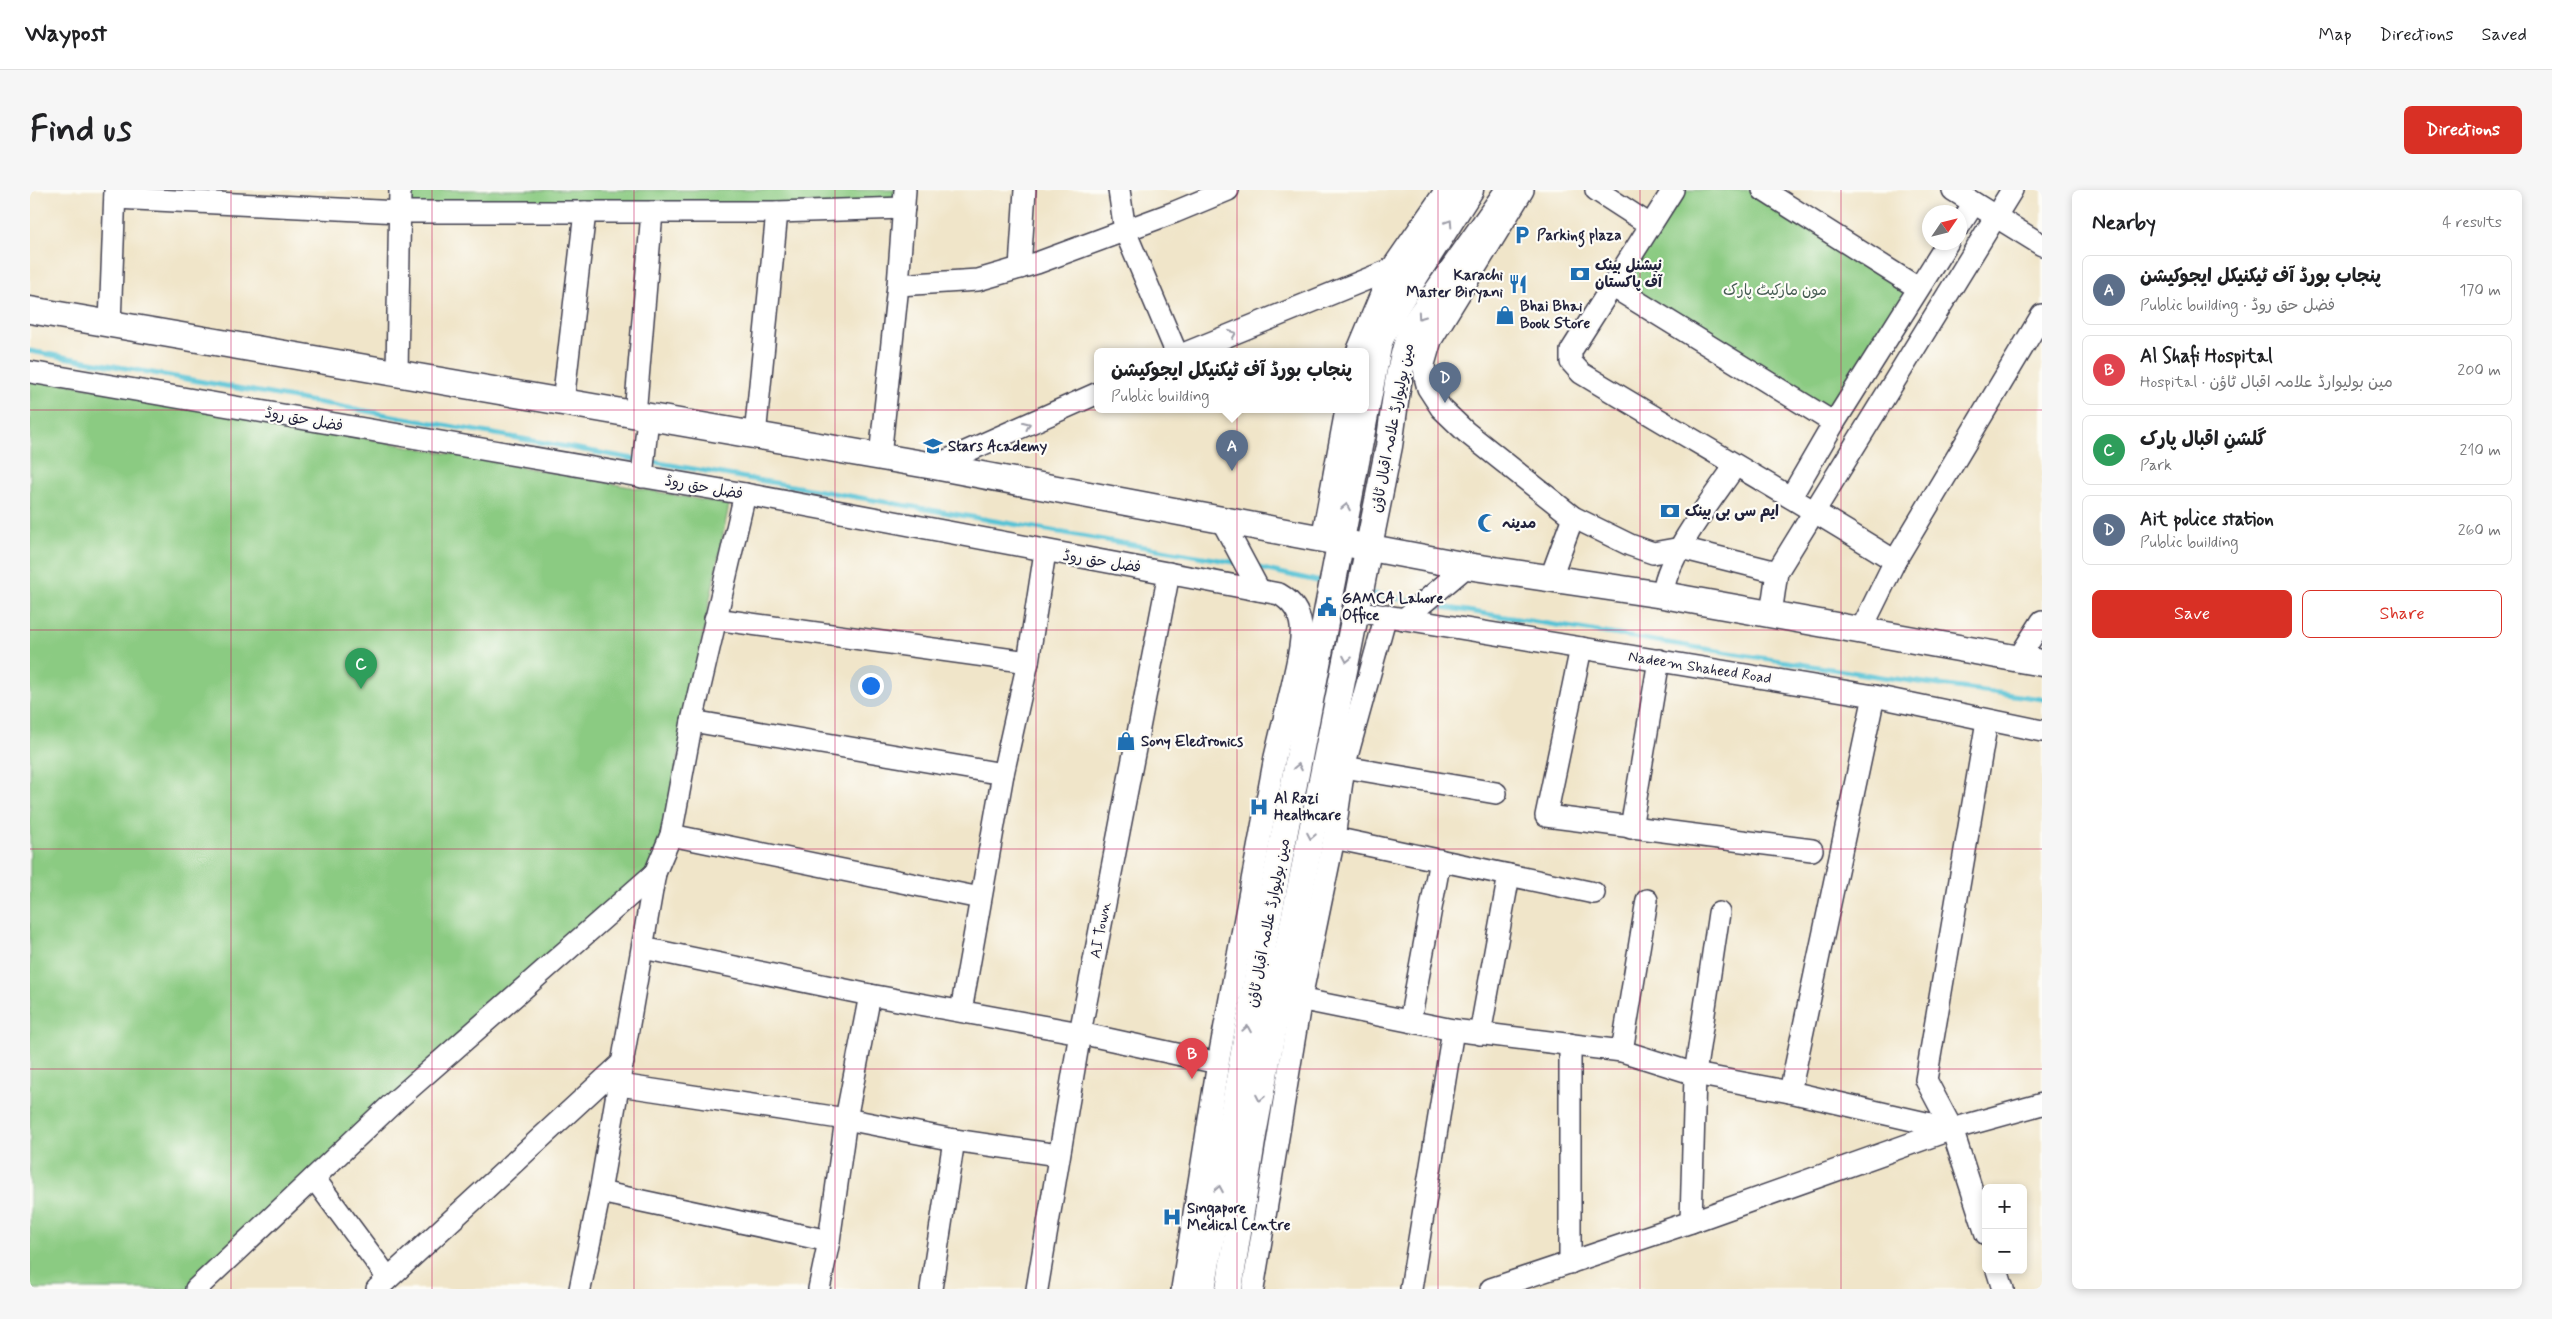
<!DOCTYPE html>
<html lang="en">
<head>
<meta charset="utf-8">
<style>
	body { margin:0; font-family:Mynerve,"Playpen Sans Arabic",sans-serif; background:#f6f6f6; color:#202124 }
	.controls { position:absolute; right:15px; bottom:15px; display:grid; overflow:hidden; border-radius:8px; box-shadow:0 2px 8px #0003 }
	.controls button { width:45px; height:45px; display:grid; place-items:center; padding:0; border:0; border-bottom:1px solid #e0e0e0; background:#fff; color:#202124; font:25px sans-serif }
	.compass { position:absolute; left:1892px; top:15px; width:45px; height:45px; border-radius:50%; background:#fff; box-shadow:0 2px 8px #0003; rotate:55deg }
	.you { position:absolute; left:840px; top:495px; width:18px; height:18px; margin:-12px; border:4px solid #fff; border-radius:50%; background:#1a73e8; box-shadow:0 0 0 8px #1a73e833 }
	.badge { display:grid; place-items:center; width:32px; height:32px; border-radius:50%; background:#d93025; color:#fff; font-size:16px; font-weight:700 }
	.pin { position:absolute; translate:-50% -41px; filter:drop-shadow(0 1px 2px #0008) }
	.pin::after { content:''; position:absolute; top:26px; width:18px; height:15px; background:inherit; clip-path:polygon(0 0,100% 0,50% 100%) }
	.popup { position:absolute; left:1064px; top:158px; width:275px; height:65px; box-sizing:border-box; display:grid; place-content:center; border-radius:8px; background:#fff; filter:drop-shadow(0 1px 4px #0005); font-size:16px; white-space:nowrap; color:#757577 }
	.popup b { font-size:19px; color:#202124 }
	.popup::after { content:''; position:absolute; left:50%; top:100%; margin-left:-10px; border:10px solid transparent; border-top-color:#fff }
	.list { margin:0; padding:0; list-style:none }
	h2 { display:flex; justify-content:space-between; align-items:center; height:65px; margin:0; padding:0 20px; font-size:21px }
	h2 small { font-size:16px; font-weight:400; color:#757577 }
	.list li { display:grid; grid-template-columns:32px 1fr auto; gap:15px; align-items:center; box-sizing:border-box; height:70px; margin:0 10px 10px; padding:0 10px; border:1px solid #e0e0e0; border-radius:8px }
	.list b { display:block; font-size:19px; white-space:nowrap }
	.list p { margin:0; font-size:16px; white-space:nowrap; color:#757577 }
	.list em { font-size:16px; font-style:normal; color:#757577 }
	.actions { display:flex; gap:10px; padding:15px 20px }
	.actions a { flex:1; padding:11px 0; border:1px solid #d93025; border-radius:8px; text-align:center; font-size:18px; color:#d93025 }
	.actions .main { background:#d93025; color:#fff }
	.map { position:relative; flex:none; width:2012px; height:1099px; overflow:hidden; border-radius:8px }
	header { display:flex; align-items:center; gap:30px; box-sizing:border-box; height:70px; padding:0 25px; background:#fff; border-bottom:1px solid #e0e0e0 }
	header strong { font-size:24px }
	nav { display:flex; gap:28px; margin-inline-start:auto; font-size:18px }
	.intro { display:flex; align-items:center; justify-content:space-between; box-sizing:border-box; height:120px; padding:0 30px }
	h1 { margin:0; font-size:35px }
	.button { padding:12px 22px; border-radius:8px; background:#d93025; color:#fff; font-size:18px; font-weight:700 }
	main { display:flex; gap:30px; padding:0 30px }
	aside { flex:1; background:#fff; border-radius:8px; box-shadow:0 2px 8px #0003 }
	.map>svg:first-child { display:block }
	.green { fill:#8bcb82; stroke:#56765e }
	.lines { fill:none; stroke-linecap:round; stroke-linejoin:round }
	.stream { stroke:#59c3d5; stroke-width:5 }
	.minor-casing { stroke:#413f50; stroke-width:24 }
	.major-casing { stroke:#413f50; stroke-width:29 }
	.minor { stroke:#fff; stroke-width:21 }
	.major { stroke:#fff; stroke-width:26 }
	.oneway { stroke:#9c9ca7 }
	.grid { fill:none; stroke:#c2185b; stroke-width:1; stroke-opacity:0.55 }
	.labels { text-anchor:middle; stroke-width:4.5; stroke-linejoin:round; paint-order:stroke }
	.poi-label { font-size:15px; font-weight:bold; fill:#22223b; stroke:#fdfcf7; text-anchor:start }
	.park-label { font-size:15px; fill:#475d54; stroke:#fdfcf7 }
	.street-label { font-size:15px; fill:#22223b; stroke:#fdfcf7 }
</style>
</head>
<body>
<header>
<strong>Waypost</strong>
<nav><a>Map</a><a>Directions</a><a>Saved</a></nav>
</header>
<div class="intro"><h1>Find us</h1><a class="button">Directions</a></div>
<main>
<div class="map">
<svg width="2012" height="1099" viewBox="0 0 2012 1099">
	<rect width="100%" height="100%" fill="#fdfcf7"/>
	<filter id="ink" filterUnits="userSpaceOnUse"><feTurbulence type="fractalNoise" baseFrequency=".02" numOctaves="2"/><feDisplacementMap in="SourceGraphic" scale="10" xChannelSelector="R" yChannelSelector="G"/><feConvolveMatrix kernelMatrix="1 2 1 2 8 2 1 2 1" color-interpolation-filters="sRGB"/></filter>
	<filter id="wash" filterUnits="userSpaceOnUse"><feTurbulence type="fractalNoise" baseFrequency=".0096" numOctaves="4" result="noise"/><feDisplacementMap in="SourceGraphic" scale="20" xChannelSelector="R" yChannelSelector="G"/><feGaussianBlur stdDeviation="1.12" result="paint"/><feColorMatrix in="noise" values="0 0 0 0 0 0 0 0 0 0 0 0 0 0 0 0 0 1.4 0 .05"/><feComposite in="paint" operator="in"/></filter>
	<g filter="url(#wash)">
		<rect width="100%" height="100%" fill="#f0e5c9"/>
		<g class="green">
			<path d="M370,0H875L874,18L369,22Z"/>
			<path d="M1650,0H1725L1880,97L1801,223L1593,91Z"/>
			<path d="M0,187L699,315L625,683L165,1099H0Z"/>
		</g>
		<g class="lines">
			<g class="stream">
				<path d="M0,161L610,270"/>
				<path d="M618,271L1208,373"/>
				<path d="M1224,377L1296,393"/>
				<path d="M1336,402L1384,412"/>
				<path d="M1400,415L1852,487L2012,509"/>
			</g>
		</g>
	</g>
	<g filter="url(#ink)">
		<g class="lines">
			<g class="minor-casing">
				<g id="minor">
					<path d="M1089,0L1095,41L1146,162"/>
					<path d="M1493,0L1401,150L1394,174L1395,187L1398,198L1411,218L1436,242L1543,327L1600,355L1623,363L1651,358L1747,382"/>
					<path d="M1566,0L1620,35"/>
					<path d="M1643,0L1541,161V172L1551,183C1655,246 1761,306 1865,371"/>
					<path d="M1733,0L1888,98"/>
					<path d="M1923,0L2012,55"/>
					<path d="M85,8L369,22H747L874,18"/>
					<path d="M1930,35L1944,13"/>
					<path d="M990,78L995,0"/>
					<path d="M868,95L948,90L1007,73L1145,22L1198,0"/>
					<path d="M1582,96L1804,233"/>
					<path d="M80,134L85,0"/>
					<path d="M1158,162L1399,64"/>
					<path d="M1327,162L1362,78L1416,0"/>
					<path d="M0,182L715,304L1249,404C1284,424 1269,460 1263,492"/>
					<path d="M367,184L370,0"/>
					<path d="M533,212L555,22"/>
					<path d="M605,225L622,22"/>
					<path d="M725,246L747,22"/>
					<path d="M850,267L868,95L875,0"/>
					<path d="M904,276L1068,203"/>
					<path d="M612,287L618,227"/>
					<path d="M1761,307L1804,233L1918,52"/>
					<path d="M1191,329L1229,400"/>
					<path d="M1292,349L1316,220"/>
					<path d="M1521,387L1543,327"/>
					<path d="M1633,405C1634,369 1684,307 1705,276"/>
					<path d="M1326,421L1844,506L2012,541"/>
					<path d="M1741,424L1747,382L1982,0"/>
					<path d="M685,429L998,472"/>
					<path d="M1374,429L1437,376"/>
					<path d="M1831,440L1865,371L2012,125"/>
					<path d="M1551,458L1516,626L1782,660"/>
					<path d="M1988,469L2012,431"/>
					<path d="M662,531L973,584"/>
					<path d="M1314,577L1466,603"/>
					<path d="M1601,638L1629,470"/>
					<path d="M641,645L950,708"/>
					<path d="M1304,648L1564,703"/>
					<path d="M613,758L840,805L1050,843L1188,873L1245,567L1263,492L1276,495"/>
					<path d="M1249,805L1423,840L1592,861L1665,884L1760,902L1922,939"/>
					<path d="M931,821L973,584L998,472L1015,362"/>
					<path d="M1380,831L1410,670"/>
					<path d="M1450,844L1479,685"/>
					<path d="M1592,861L1617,710"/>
					<path d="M590,895L816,929L924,950L1028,965"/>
					<path d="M1760,902L1844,506"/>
					<path d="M284,988L358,1088"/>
					<path d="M570,1002L799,1051"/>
					<path d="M1661,1032L1665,884L1689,723"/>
					<path d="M1956,1044L1922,939L1896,890L1957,531"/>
					<path d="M1540,1073V854"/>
					<path d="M1967,1080L1973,1099"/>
					<path d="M166,1099L363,913L625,683"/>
					<path d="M347,1099L593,872"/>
					<path d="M550,1099L570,1002L625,683L641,645L662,531L715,304"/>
					<path d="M789,1099L799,1051L816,929L840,805"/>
					<path d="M901,1099L924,950"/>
					<path d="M1007,1099L1050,843L1139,383"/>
					<path d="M1152,1099L1188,873"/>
					<path d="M1223,1099L1271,808L1304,648L1314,577L1356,425"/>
					<path d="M1381,1099L1423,840"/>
					<path d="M1461,1099L1661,1032L1922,939L2012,914"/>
				</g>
			</g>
			<g class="major-casing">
				<g id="major">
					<path d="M0,120L904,276L1437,376L1633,405L2012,473"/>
					<path d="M1336,219L1349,152L1364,119L1440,0"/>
					<path d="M1172,1099L1235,744L1336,220"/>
					<path d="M1199,1099L1223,945L1249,805L1359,256C1365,215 1368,175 1383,136L1479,0"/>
				</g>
			</g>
			<use href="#minor" class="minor"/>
			<use href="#major" class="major"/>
		</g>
		<defs><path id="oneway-chevron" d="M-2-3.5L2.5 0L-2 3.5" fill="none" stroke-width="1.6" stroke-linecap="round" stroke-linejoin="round" transform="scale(1.25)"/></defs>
		<g class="oneway">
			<use href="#oneway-chevron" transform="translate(1419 33) rotate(-57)"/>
			<use href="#oneway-chevron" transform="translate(1391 126) rotate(125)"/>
			<use href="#oneway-chevron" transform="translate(1203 144) rotate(-22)"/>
			<use href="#oneway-chevron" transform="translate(997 235) rotate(-24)"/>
			<use href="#oneway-chevron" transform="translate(1316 317) rotate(-79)"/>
			<use href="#oneway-chevron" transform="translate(1317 469) rotate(101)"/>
			<use href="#oneway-chevron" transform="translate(1268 577) rotate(-79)"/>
			<use href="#oneway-chevron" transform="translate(1281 646) rotate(101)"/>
			<use href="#oneway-chevron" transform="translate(1217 839) rotate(-80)"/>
			<use href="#oneway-chevron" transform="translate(1230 908) rotate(101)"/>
			<use href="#oneway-chevron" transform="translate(1189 999) rotate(-80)"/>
		</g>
	</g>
	<path class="grid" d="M201,0V1099M402,0V1099M604,0V1099M805,0V1099M1006,0V1099M1207,0V1099M1408,0V1099M1610,0V1099M1811,0V1099M0,220H2012M0,440H2012M0,659H2012M0,879H2012"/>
	<defs>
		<g id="parking-bare" transform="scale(1.5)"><path d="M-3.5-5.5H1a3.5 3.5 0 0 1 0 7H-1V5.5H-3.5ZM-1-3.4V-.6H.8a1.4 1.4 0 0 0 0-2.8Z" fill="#1f6fb2" stroke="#fdfcf7" stroke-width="2.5" paint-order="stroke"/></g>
		<g id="bank-bare" transform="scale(1.5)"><path d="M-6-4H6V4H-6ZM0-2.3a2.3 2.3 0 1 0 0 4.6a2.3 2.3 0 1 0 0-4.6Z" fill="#1f6fb2" stroke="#fdfcf7" stroke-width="2.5" paint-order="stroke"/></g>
		<g id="restaurant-bare" transform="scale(1.5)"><path d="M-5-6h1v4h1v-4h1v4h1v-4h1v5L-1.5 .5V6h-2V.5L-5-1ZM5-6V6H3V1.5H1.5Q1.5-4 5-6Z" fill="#1f6fb2" stroke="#fdfcf7" stroke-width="2.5" paint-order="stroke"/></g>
		<g id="shop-bare" transform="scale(1.5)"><path d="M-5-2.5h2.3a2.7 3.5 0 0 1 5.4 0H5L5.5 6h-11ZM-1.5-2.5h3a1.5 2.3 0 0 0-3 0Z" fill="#1f6fb2" stroke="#fdfcf7" stroke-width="2.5" paint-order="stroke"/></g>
		<g id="school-bare" transform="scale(1.5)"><path d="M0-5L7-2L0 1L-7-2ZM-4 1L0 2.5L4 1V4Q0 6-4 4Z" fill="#1f6fb2" stroke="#fdfcf7" stroke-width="2.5" paint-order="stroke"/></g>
		<g id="mosque-bare" transform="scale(1.5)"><path d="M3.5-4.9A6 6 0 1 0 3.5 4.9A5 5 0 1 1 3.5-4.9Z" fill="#1f6fb2" stroke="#fdfcf7" stroke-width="2.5" paint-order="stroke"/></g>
		<g id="civic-bare" transform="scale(1.5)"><path d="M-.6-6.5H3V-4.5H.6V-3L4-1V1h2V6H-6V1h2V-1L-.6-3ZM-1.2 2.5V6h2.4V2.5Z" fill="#1f6fb2" stroke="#fdfcf7" stroke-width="2.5" paint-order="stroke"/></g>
		<g id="hospital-bare" transform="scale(1.5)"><path d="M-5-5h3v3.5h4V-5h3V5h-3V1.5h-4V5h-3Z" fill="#1f6fb2" stroke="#fdfcf7" stroke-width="2.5" paint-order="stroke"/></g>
	</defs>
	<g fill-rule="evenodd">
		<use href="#parking-bare" x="1492" y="45"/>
		<use href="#bank-bare" x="1550" y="84"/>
		<use href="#restaurant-bare" x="1488" y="94"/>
		<use href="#shop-bare" x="1475" y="125"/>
		<use href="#school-bare" x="903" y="256"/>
		<use href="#bank-bare" x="1640" y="321"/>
		<use href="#mosque-bare" x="1457" y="333"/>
		<use href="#civic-bare" x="1297" y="417"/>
		<use href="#shop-bare" x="1096" y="551"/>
		<use href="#hospital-bare" x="1229" y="617"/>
		<use href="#hospital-bare" x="1142" y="1027"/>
	</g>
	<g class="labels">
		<g class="poi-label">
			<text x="1507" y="50">Parking plaza</text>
			<text x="1565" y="80">نیشنل بینک<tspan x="1565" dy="17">آف پاکستان</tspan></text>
			<text x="1473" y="90" text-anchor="end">Karachi<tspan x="1473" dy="17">Master Biryani</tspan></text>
			<text x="1490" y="121">Bhai Bhai<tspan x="1490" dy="17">Book Store</tspan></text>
			<text x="918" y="261">Stars Academy</text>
			<text x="1655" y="326">ایم سی بی بینک</text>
			<text x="1472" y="338">مدینہ</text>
			<text x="1312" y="413">GAMCA Lahore<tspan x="1312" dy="17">Office</tspan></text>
			<text x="1111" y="556">Sony Electronics</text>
			<text x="1244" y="613">Al Razi<tspan x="1244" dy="17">Healthcare</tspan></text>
			<text x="1157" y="1023">Singapore<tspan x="1157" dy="17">Medical Centre</tspan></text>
		</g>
		<g class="park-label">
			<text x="1745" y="105">مون مارکیٹ پارک</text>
		</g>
		<g class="street-label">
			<text transform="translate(274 229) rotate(10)" y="5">فضل حق روڈ</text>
			<text transform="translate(1362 238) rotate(-79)" y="5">مین بولیوارڈ علامہ اقبال ٹاؤن</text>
			<text transform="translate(674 297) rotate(10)" y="5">فضل حق روڈ</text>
			<text transform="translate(1072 371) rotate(9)" y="5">فضل حق روڈ</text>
			<text transform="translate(1670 477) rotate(9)" y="5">Nadeem Shaheed Road</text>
			<text transform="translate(1238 733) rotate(-79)" y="5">مین بولیوارڈ علامہ اقبال ٹاؤن</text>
			<text transform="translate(1070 740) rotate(-79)" y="5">AI Town</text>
		</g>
	</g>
</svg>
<div class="controls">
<button>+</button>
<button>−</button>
</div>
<svg class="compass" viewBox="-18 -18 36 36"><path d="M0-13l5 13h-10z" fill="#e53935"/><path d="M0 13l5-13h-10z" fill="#757577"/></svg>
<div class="you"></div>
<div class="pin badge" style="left:1202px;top:281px;background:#5c6f8a">A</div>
<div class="popup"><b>پنجاب بورڈ آف ٹیکنیکل ایجوکیشن</b>Public building</div>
<div class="pin badge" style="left:1162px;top:889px;background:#e0444e">B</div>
<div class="pin badge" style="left:331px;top:499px;background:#2e9e5b">C</div>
<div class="pin badge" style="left:1415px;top:213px;background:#5c6f8a">D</div>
</div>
<aside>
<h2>Nearby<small>4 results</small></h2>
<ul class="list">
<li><span class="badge" style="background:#5c6f8a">A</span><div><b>پنجاب بورڈ آف ٹیکنیکل ایجوکیشن</b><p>Public building · فضل حق روڈ</p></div><em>170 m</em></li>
<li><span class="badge" style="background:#e0444e">B</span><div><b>Al Shafi Hospital</b><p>Hospital · مین بولیوارڈ علامہ اقبال ٹاؤن</p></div><em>200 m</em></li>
<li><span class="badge" style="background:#2e9e5b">C</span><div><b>گلشنِ اقبال پارک</b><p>Park</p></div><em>210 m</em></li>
<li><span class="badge" style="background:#5c6f8a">D</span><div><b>Ait police station</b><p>Public building</p></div><em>260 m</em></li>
</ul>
<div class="actions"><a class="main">Save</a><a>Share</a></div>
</aside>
</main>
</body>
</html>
